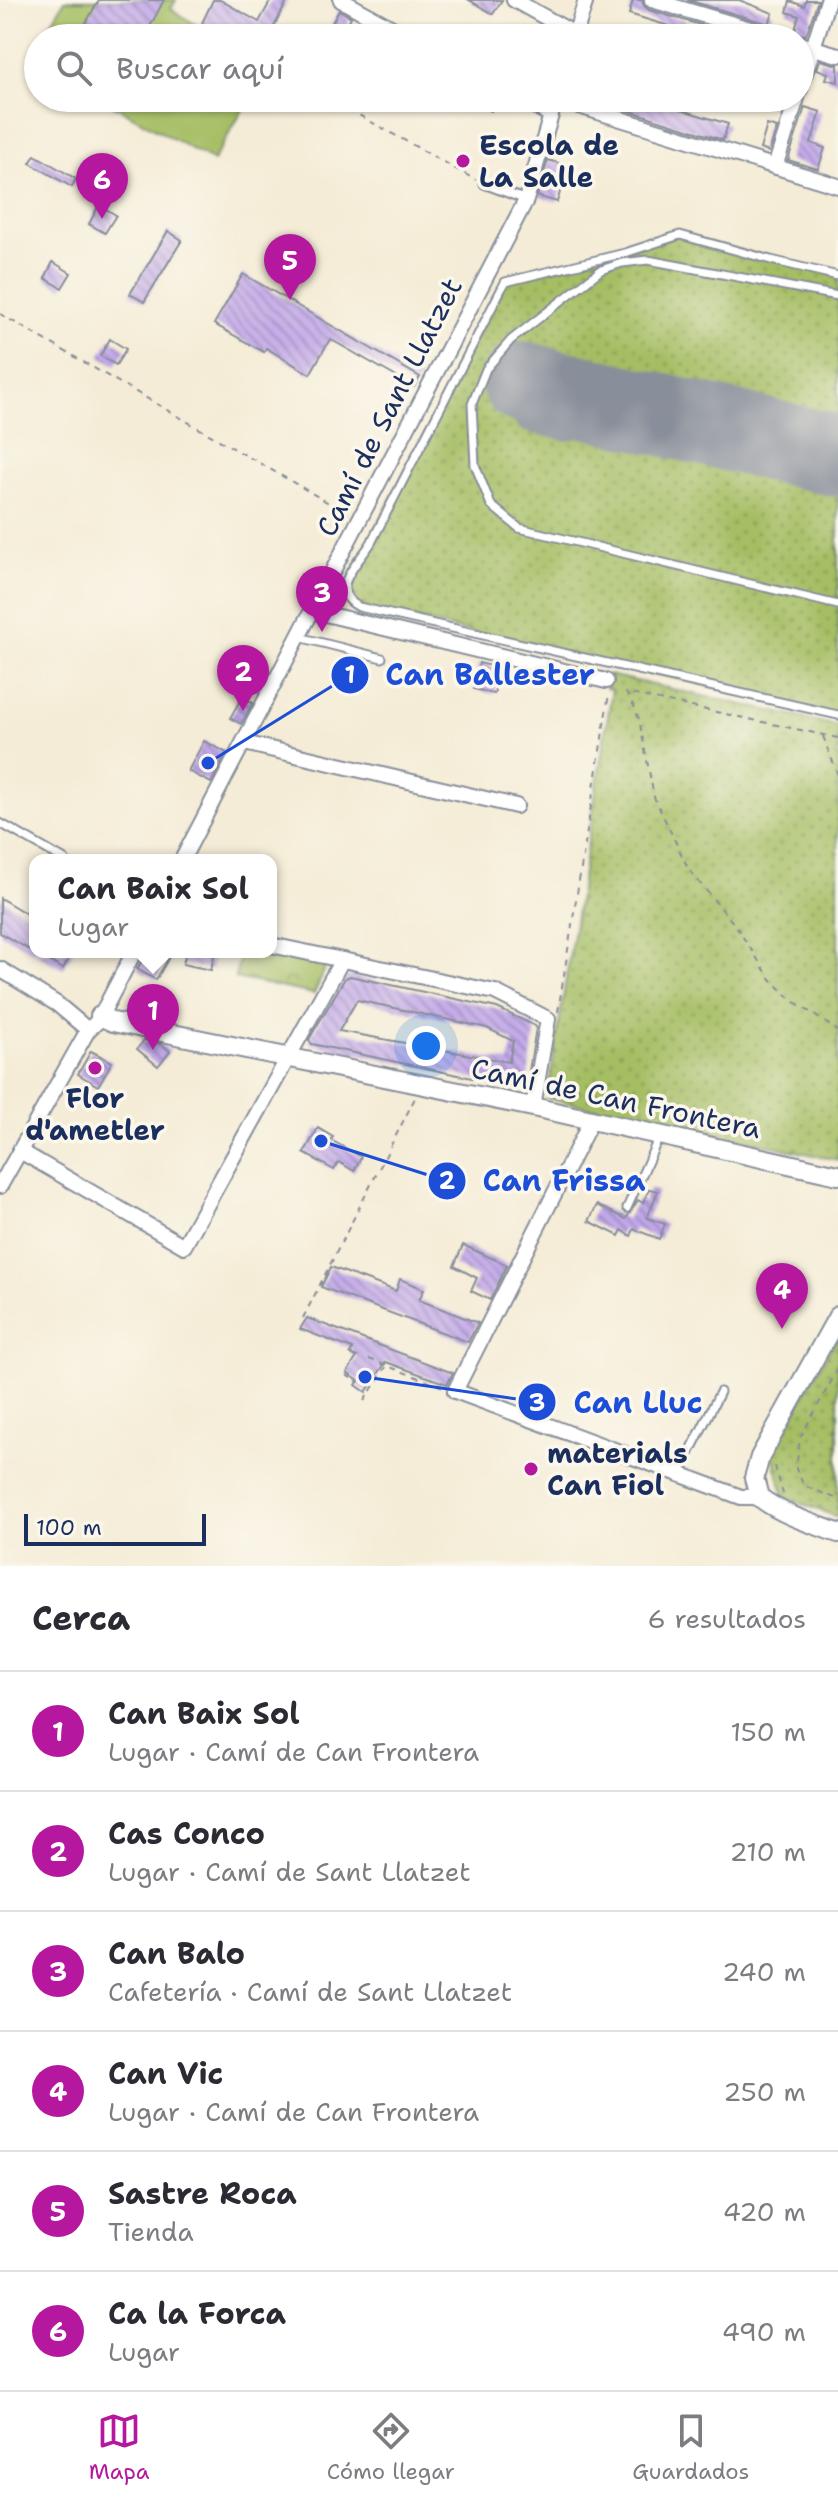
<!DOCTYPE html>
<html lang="es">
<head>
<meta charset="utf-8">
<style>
	body { margin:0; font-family:"Shantell Sans",sans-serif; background:#f7f7f7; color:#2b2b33 }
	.scale { position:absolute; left:24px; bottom:20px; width:182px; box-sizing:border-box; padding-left:8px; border:4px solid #1b2f5e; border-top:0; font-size:22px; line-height:28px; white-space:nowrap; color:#1b2f5e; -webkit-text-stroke:6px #fbf7ec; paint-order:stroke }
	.you { position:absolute; left:426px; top:1046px; width:28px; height:28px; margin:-20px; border:6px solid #fff; border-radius:50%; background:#1a73e8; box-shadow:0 0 0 12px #1a73e833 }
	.badge { display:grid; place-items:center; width:52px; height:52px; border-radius:50%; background:#b5179e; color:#fff; font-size:26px; font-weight:700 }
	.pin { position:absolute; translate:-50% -66px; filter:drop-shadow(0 2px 4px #0008) }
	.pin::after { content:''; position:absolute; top:42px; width:28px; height:24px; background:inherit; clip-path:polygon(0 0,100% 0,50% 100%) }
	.popup { position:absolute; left:29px; top:854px; width:248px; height:104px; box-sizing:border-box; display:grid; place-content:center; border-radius:16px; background:#fff; filter:drop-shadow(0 2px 6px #0005); font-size:26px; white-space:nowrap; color:#7c7c81 }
	.popup b { font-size:30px; color:#2b2b33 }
	.popup::after { content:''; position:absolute; left:50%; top:100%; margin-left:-16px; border:16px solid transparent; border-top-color:#fff }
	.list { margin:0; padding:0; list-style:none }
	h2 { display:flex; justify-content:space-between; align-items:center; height:104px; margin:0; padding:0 32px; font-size:34px }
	h2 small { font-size:26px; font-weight:400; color:#7c7c81 }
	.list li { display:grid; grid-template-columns:52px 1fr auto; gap:24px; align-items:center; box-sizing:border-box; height:120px; padding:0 32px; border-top:2px solid #e1e1e2 }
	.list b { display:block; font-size:30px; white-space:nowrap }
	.list p { margin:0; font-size:26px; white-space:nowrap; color:#7c7c81 }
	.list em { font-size:26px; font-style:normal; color:#7c7c81 }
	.icon { flex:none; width:44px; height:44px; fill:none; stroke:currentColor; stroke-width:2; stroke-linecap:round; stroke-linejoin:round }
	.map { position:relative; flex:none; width:838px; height:1566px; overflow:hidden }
	.search { position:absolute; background:#fff; box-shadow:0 2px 6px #0004; left:24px; right:24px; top:24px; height:88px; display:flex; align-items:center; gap:20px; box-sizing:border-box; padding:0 28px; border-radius:44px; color:#7c7c81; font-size:30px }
	.sheet { height:824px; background:#fff }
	nav { display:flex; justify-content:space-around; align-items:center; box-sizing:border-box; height:112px; border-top:2px solid #e1e1e2; background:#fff; font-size:22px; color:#7c7c81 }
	nav a { display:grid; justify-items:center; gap:4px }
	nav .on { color:#b5179e }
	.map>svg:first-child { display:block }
	.grass { fill:url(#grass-dots); stroke:#607661; stroke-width:2 }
	.park { fill:url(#park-crowns); stroke:#607661; stroke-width:2 }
	.garden { fill:#a5be64; stroke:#607661; stroke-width:2 }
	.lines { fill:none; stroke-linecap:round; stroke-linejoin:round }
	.taxiway { stroke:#888e9a; stroke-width:32 }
	.runway { stroke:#888e9a; stroke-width:82 }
	.building { fill:url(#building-back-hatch); fill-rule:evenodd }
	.service-casing { stroke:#888e9a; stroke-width:11 }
	.minor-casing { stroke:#888e9a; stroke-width:18 }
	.tertiary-casing { stroke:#888e9a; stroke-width:22 }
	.path { stroke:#888e9a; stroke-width:2; stroke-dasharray:6 6; stroke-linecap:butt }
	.service { stroke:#fff; stroke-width:7 }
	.minor { stroke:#fff; stroke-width:14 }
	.tertiary { stroke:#fff; stroke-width:18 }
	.poi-dot { fill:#b5179e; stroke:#fbf7ec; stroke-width:3 }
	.labels { text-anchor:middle; stroke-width:7; stroke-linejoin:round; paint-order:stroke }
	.poi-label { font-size:28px; font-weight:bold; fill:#1b2f5e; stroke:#fbf7ec; text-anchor:start }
	.street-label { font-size:28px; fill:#1b2f5e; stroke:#fbf7ec }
	.leader { fill:none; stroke:#1d4ed8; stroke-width:3 }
	.callout-dot { fill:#1d4ed8; stroke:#fbf7ec; stroke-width:3 }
	.mark-label { font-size:24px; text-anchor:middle; font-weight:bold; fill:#fff }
	.callout-label { font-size:30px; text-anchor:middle; font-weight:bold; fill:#1d4ed8; stroke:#fbf7ec; stroke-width:7; stroke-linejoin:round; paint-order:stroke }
</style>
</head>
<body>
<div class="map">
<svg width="838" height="1566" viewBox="0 0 838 1566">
	<defs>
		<pattern id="grass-dots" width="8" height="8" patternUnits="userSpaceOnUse" patternTransform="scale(2)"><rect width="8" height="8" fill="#a5be64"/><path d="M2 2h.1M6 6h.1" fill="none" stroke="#869b56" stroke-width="1.8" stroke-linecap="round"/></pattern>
		<pattern id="park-crowns" width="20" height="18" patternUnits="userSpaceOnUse" patternTransform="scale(2)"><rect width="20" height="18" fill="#a5be64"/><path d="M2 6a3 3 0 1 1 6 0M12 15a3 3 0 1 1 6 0" fill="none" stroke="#869b56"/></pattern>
		<pattern id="building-back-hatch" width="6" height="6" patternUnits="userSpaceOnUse" patternTransform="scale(2)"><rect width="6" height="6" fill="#c1a7e8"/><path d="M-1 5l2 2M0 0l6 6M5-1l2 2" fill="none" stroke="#9c88bf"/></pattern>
	</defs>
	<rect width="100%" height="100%" fill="#fbf7ec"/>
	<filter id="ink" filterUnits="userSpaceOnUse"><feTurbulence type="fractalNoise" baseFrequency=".0125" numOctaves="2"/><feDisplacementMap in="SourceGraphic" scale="16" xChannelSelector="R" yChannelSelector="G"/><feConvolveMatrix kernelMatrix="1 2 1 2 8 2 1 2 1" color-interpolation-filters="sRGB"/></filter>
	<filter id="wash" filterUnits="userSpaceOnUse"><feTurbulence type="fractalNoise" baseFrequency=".006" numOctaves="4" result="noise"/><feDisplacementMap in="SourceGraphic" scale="32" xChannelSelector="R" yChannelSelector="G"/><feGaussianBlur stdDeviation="1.8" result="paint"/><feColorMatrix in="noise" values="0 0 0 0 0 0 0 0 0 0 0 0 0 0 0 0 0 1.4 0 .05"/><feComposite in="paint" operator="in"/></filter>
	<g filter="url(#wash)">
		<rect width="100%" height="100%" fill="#f4ecd6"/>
		<g class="grass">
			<path d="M680,235L838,276V436L523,363L509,420L569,434L607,422L838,477V715L359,607L344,592L355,567L505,282Z"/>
			<path d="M609,675L838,726V1160L547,1098L612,690L606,688Z"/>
			<path d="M838,1334V1517L784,1497L772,1452Z"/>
		</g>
		<path class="park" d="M241,952H252L326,966L314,994L235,978Z"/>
		<g class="garden">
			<path d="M65,0H176L171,9L217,38H42Z"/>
			<path d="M100,98H250L213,161Z"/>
		</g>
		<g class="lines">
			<path class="taxiway" d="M545,374C563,377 569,390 584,397C598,404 614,406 629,410L615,411L567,425L530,417C514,399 521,378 545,374Z"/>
			<path class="runway" d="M522,382L838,456"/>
		</g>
		<g id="blocks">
			<g class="building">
				<path d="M99,0H164L144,38H93L81,31Z"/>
				<path d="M213,0H220L259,22L271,0H288L268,38H229L202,23Z"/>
				<path d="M469,0H502L493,14Z"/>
				<path d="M633,0H642L644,6L649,10L745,38H698L699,35L629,14Z"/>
				<path d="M687,0H739L773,13L769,24Z"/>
				<path d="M806,0H818L806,35L798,34L793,37L799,16L787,12L790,1L804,6Z"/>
				<path d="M339,10L351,17L340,38H324Z"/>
				<path d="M820,60L838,65V82L826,79L828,73L817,69Z"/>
				<path d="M467,98H499L491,111Z"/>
				<path d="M595,98H661L660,100L680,106L679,109L728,124L723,140L595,100Z"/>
				<path d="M805,107L821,112L811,143L825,148L818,169L788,160Z"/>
				<path d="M767,125L777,128L769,152L760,149Z"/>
				<path d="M35,155L76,179L72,187L30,163Z"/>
				<path d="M548,160L568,166L557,202L537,196Z"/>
				<path d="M99,205L116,215L105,233L89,224Z"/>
				<path d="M168,231L182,240L144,302L130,294Z"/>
				<path d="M53,262L71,273L62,288L45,278Z"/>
				<path d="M243,274L420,377L414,387L330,339L310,374L266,348L264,352L214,324Z"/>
				<path d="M110,339L126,349L116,365L100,356Z"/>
				<path d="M479,663L499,668L494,694L474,689Z"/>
				<path d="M242,697L253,703L241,724L230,718Z"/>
				<path d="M204,741L227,753L211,783L188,771Z"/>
				<path d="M0,898L35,919V952H73L63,969L0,933Z"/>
				<path d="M147,952H172L156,980L137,969Z"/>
				<path d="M186,952H215L211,970L183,964Z"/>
				<path d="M350,976L497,1008L535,1026L536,1028L528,1077L514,1087L312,1044L309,1040L311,1036L345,978ZM357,1000L487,1028L513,1041L509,1062L339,1031Z"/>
				<path d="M144,1040L161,1044L170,1051L158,1066L137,1049Z"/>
				<path d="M91,1051L112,1062L98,1086L78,1074Z"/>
				<path d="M318,1128L333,1137L331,1140L361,1157L354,1171L339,1162L334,1170L304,1153Z"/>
				<path d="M649,1189L658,1191L647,1218L665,1224L659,1239L634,1229L631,1236L622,1230L619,1236L589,1221L597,1205L626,1219L638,1200L643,1203Z"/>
				<path d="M463,1245L507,1265L490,1300L471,1291L477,1278L454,1266Z"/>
				<path d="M331,1267L396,1291L400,1279L424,1289L419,1300L478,1323L468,1342L321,1287Z"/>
				<path d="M307,1318L453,1373L447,1384L386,1362L366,1392L356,1385L359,1381L347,1373L357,1357L350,1354L353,1349L300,1329Z"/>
			</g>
		</g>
	</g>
	<g filter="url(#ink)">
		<use href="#blocks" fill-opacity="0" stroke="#888e9a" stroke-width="2"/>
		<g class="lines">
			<g class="service-casing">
				<g id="service">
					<path d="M484,184L526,200"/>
					<path d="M838,276L771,260L680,235L625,253L505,282L371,543C359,563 326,590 359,607L838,715"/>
					<path d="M838,296L648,260L622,263L601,270L511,340L486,369L472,404L475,465L491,505L519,528L838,605"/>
					<path d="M299,637L382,658"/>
					<path d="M0,823L65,860"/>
					<path d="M627,1208L659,1137"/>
					<path d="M679,1474L720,1392"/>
				</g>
			</g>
			<g class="minor-casing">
				<g id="minor">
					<path d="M341,0L410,38"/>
					<path d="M514,0L575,34"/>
					<path d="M652,0L780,38"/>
					<path d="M574,38L586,0"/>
					<path d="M800,44L838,55"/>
					<path d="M800,89L828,0"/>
					<path d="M520,98L551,115"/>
					<path d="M556,99L838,186"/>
					<path d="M775,167L797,98"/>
					<path d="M313,611L606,681"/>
					<path d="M244,743L516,806"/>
					<path d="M182,860L526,200L556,98"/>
					<path d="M271,945L495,992L548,1019L533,1107"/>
					<path d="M0,969L57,1004L88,1030"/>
					<path d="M591,1121L455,1391L741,1497H759"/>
					<path d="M20,1151L184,1246L342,960"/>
					<path d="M0,1186L88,1030L98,1021L134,952"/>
				</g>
			</g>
			<g class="tertiary-casing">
				<g id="tertiary">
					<path d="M100,1016L113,1022L533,1107L838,1175"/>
					<path d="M838,1316L760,1457L754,1478L759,1497C783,1515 810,1523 838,1533"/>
				</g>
			</g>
			<g class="path">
				<path d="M328,98L476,180"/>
				<path d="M0,314L348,514"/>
				<path d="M823,736L838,775"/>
				<path d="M838,738L626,693L634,706L639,719L654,797L689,870L735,925L770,978L792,1000L838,1031"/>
				<path d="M558,1012L609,694"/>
				<path d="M303,1318L415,1098"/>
				<path d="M369,1359L443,1387"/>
				<path d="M838,1369L800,1438L796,1469L804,1486L838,1499"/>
				<path d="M346,1375L358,1382"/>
				<path d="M364,1401L386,1367"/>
				<path d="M775,1466L783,1494"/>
			</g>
			<use href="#service" class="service"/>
			<use href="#minor" class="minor"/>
			<use href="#tertiary" class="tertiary"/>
		</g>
	</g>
	<g class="poi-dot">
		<circle cx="463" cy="161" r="8"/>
		<circle cx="95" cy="1068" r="8"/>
		<circle cx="531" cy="1469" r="8"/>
	</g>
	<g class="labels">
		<g class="poi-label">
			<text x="479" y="155">Escola de<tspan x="479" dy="32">La Salle</tspan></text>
			<text x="95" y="1108" text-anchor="middle">Flor<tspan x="95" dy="32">d'ametler</tspan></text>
			<text x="547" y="1463">materials<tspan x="547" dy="32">Can Fiol</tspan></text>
		</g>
		<g class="street-label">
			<text transform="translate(389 407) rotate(-63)" y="10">Camí de Sant Llatzet</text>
			<text transform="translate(616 1098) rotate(12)" y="10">Camí de Can Frontera</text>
		</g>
	</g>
	<path class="leader" d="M208 763L350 675M321 1141L447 1181M365 1377L537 1402"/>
	<g class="callout-dot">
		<circle cx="208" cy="763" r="8"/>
		<circle cx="321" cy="1141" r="8"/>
		<circle cx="365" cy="1377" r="8"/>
		<circle cx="350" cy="675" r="20"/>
		<circle cx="447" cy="1181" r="20"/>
		<circle cx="537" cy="1402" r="20"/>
	</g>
	<g class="mark-label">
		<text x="350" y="683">1</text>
		<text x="447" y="1189">2</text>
		<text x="537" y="1411">3</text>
	</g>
	<g class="callout-label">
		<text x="490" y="685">Can Ballester</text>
		<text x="564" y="1191">Can Frissa</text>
		<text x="638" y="1413">Can Lluc</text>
	</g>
</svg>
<div class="scale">100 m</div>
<div class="you"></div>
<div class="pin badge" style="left:153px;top:1050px">1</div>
<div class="popup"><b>Can Baix Sol</b>Lugar</div>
<div class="pin badge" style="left:243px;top:711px">2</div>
<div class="pin badge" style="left:322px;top:632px">3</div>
<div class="pin badge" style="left:782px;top:1329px">4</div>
<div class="pin badge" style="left:290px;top:300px">5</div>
<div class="pin badge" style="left:102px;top:219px">6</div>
<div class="search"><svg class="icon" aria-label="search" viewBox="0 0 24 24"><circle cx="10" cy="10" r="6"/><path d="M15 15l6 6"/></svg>Buscar aquí</div>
</div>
<section class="sheet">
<h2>Cerca<small>6 resultados</small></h2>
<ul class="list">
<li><span class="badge">1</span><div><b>Can Baix Sol</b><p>Lugar · Camí de Can Frontera</p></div><em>150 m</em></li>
<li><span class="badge">2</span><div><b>Cas Conco</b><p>Lugar · Camí de Sant Llatzet</p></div><em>210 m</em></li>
<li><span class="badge">3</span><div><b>Can Balo</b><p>Cafetería · Camí de Sant Llatzet</p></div><em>240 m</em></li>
<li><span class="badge">4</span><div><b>Can Vic</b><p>Lugar · Camí de Can Frontera</p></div><em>250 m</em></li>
<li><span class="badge">5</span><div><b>Sastre Roca</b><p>Tienda</p></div><em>420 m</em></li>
<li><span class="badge">6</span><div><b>Ca la Forca</b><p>Lugar</p></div><em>490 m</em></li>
</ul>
</section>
<nav>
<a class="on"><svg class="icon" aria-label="map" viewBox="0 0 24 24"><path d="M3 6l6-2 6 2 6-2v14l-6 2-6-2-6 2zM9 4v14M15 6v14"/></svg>Mapa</a>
<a><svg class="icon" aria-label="directions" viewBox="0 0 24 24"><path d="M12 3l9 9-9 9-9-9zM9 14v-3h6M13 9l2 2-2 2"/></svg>Cómo llegar</a>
<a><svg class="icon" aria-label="saved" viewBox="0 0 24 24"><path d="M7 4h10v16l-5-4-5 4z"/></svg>Guardados</a>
</nav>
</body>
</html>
